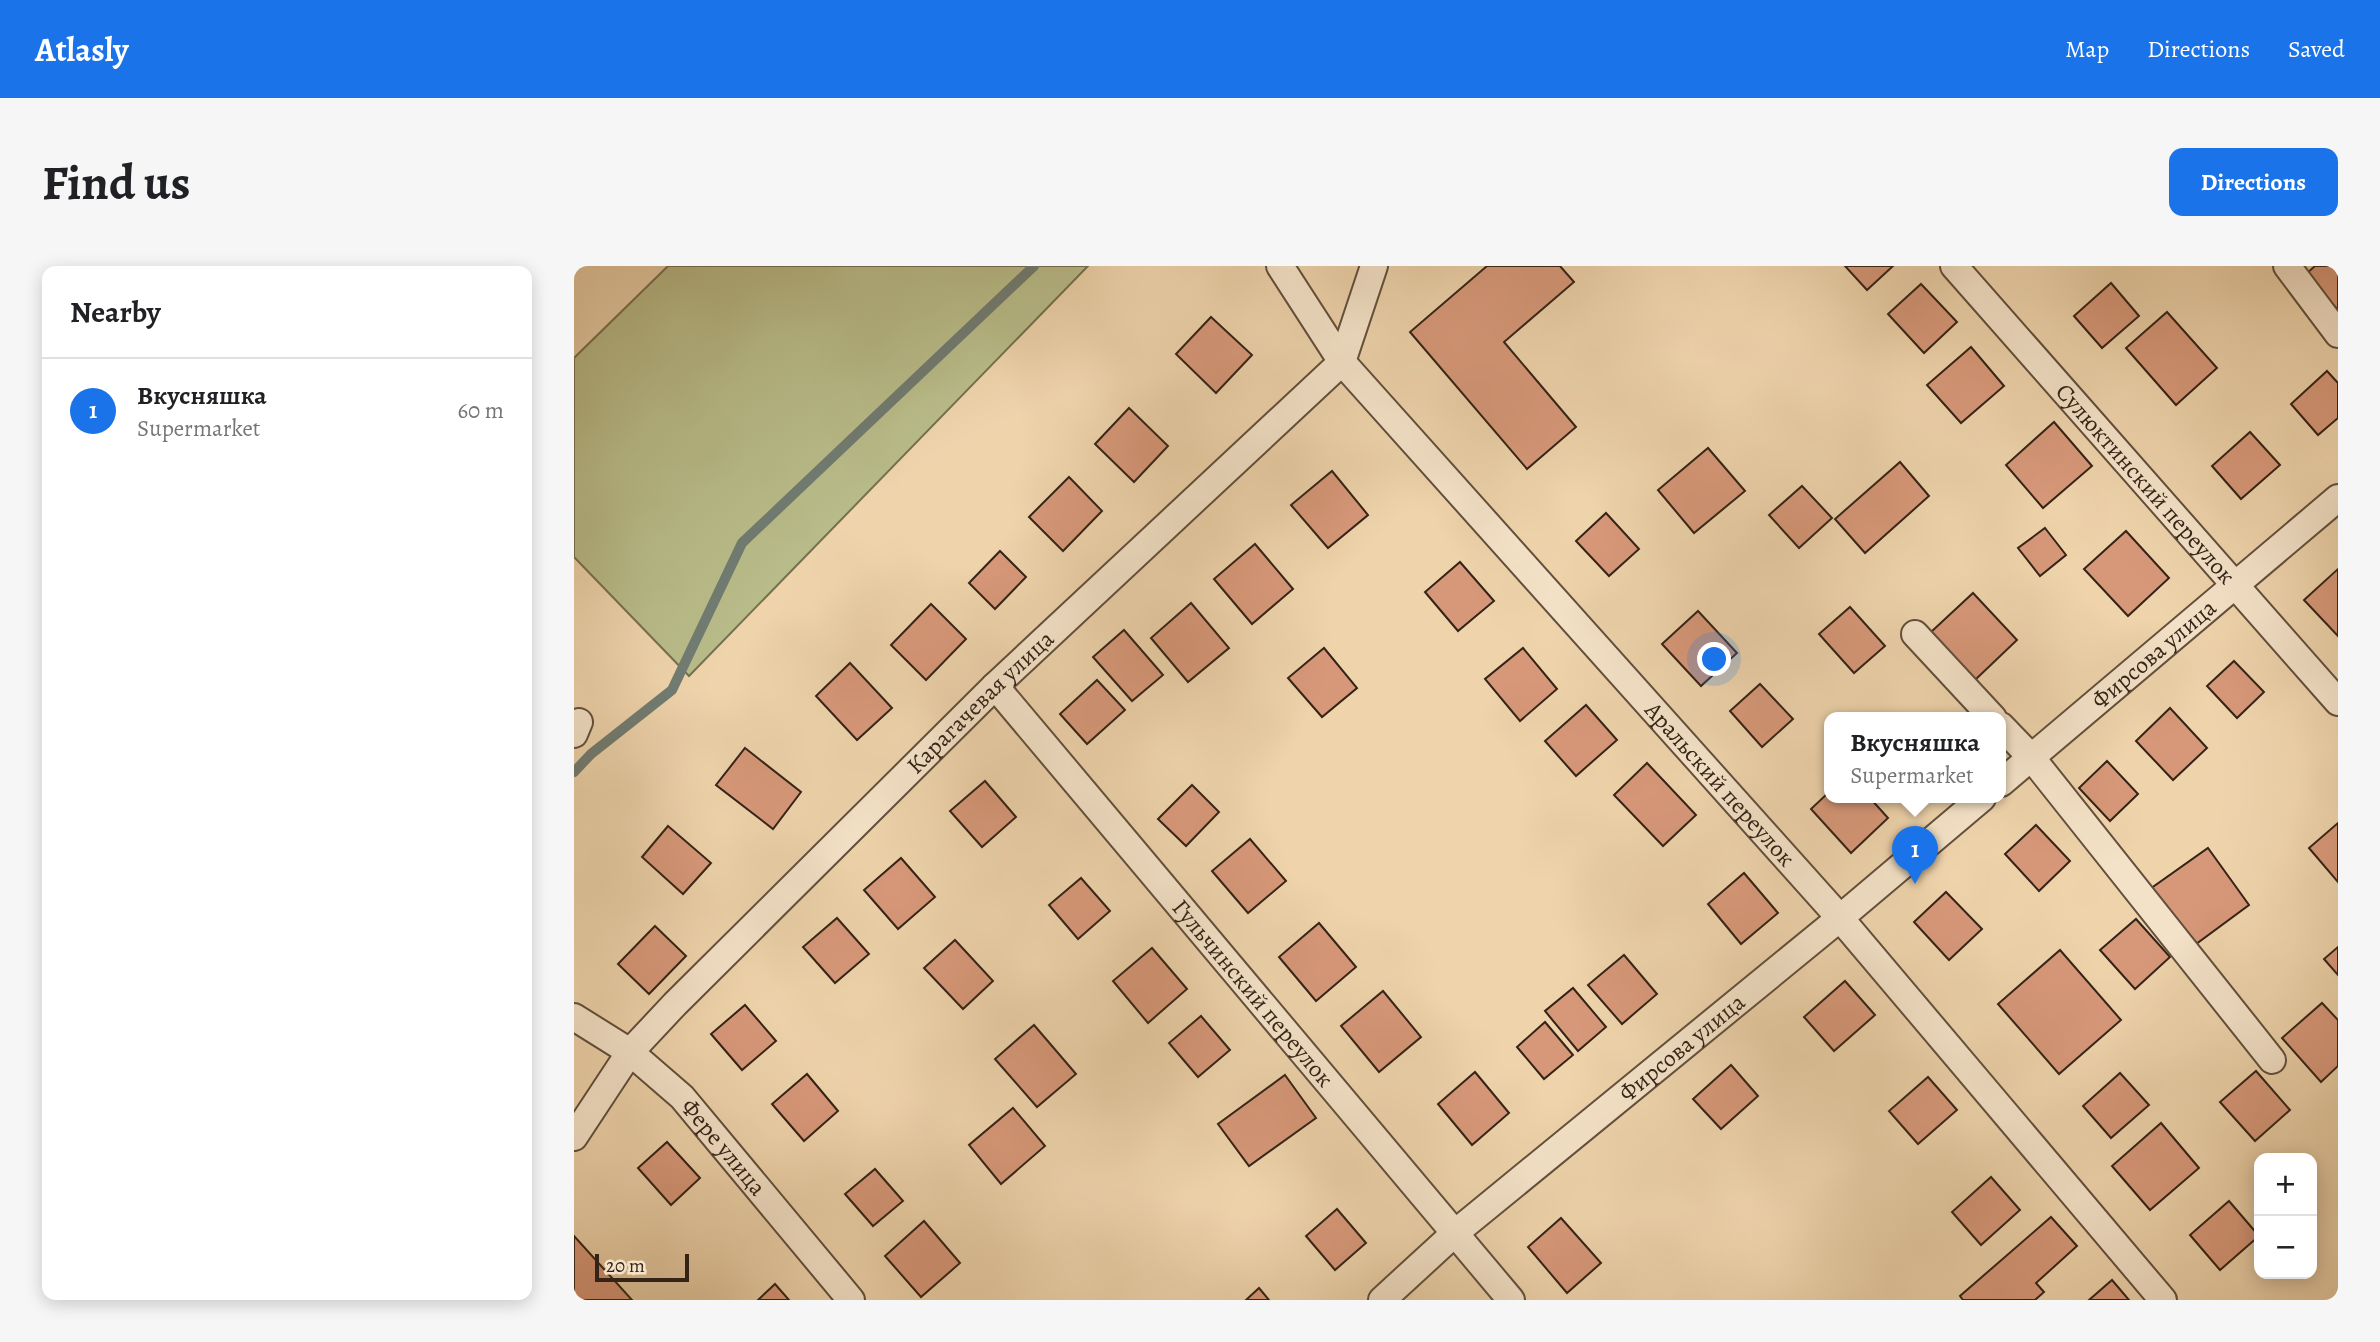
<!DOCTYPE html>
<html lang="en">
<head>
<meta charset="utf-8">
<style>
	body { margin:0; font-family:Alegreya,serif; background:#f6f6f6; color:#202124 }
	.controls { position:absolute; right:21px; bottom:21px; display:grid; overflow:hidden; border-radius:14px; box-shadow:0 4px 18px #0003 }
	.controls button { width:63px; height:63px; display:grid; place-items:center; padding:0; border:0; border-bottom:2px solid #e0e0e0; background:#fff; color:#202124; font:35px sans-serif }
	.scale { position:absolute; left:21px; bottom:18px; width:94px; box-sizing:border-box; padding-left:7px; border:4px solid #342317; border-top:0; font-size:19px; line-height:24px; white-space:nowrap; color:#342317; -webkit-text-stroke:5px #f4e2c8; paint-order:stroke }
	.you { position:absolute; left:1141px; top:394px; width:24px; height:24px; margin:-18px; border:5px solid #fff; border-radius:50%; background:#1a73e8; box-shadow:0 0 0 10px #1a73e833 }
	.badge { display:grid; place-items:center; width:46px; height:46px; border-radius:50%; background:#1a73e8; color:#fff; font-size:23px; font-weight:700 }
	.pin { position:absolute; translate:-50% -58px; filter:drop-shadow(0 2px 4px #0008) }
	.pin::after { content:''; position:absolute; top:37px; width:24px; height:21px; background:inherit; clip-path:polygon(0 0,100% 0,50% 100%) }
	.popup { position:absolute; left:1250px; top:446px; width:182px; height:91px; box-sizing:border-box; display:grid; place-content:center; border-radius:14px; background:#fff; filter:drop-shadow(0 2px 5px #0005); font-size:23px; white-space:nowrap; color:#757577 }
	.popup b { font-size:26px; color:#202124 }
	.popup::after { content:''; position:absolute; left:50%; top:100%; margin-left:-14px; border:14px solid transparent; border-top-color:#fff }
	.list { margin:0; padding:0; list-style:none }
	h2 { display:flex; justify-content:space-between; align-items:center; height:91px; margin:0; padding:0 28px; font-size:30px }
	h2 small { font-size:23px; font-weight:400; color:#757577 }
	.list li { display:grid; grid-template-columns:46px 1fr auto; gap:21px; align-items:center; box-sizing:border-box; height:105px; padding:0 28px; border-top:2px solid #e0e0e0 }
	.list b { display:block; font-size:26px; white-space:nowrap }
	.list p { margin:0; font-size:23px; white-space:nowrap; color:#757577 }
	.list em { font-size:23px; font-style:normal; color:#757577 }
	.map { position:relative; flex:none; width:1764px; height:1034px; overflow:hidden; border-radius:14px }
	header { display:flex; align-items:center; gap:42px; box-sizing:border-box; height:98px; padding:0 35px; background:#1a73e8; color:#fff }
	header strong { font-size:33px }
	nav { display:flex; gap:38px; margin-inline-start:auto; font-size:24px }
	.intro { display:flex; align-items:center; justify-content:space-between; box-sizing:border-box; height:168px; padding:0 42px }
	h1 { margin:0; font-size:49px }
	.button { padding:18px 32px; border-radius:14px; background:#1a73e8; color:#fff; font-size:24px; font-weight:700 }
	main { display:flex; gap:42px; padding:0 42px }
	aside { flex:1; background:#fff; border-radius:14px; box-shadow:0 4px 18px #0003 }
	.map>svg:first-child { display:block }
	.green { fill:#b8bc89; stroke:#767050; stroke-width:2 }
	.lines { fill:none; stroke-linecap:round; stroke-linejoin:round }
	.stream { stroke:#717c72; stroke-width:10 }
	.building { fill:#d79879; stroke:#342317; stroke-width:2 }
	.street-casing { stroke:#624f3c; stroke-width:30 }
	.street { stroke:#f4e2c8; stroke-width:26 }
	.labels { text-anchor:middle; stroke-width:7; stroke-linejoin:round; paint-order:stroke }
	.street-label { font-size:24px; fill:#342317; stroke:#f4e2c8 }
</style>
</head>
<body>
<header>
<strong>Atlasly</strong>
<nav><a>Map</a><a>Directions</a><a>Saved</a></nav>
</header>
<div class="intro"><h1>Find us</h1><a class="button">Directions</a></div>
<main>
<aside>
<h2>Nearby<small></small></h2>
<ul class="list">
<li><span class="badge">1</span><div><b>Вкусняшка</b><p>Supermarket</p></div><em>60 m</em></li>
</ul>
</aside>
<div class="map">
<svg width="1764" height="1034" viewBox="0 0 1764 1034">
	<rect width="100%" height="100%" fill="#eed3ab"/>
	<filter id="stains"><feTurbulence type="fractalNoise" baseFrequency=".00286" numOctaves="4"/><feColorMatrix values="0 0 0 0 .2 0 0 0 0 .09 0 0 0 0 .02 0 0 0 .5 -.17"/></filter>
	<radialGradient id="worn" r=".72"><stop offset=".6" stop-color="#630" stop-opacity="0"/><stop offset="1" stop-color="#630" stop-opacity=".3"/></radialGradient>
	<path class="green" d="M94,0H514L115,410L0,291V92Z"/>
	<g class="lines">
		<path class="stream" d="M0,506L17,488L98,424L168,277L460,0"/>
	</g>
	<g class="building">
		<path d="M913,0H986L1000,16L930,76L1002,161L953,203L836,66Z"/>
		<path d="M1271,0H1319L1293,24Z"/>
		<path d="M1741,0H1764V44L1732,8Z"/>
		<path d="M1537,17L1565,50L1528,82L1500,50Z"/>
		<path d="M1347,18L1383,56L1350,87L1314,48Z"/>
		<path d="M1593,46L1643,102L1602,139L1552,82Z"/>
		<path d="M637,51L678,89L642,127L602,88Z"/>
		<path d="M1397,81L1430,120L1387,157L1353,119Z"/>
		<path d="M1753,105L1764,117V152L1744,169L1717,138Z"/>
		<path d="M555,142L594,180L560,216L521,178Z"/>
		<path d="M1480,156L1518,200L1469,242L1432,199Z"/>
		<path d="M1676,166L1706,199L1667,233L1638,200Z"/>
		<path d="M1134,182L1171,225L1120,267L1084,224Z"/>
		<path d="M1326,196L1355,230L1291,287L1261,253Z"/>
		<path d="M758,205L794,249L754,282L717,239Z"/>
		<path d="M495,211L528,245L489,285L455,251Z"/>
		<path d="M1228,220L1258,252L1225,282L1195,249Z"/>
		<path d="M1032,247L1065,283L1035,310L1002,275Z"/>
		<path d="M1471,262L1492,289L1466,310L1444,282Z"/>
		<path d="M1552,265L1595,312L1554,350L1510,303Z"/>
		<path d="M681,278L719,323L678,358L640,313Z"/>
		<path d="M426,285L452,311L421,343L395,317Z"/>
		<path d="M886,296L920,335L884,365L851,326Z"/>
		<path d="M1764,303V370L1730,334Z"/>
		<path d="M1399,327L1443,374L1401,414L1357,366Z"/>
		<path d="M617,337L655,382L614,416L577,372Z"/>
		<path d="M357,338L392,373L352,414L317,379Z"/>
		<path d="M1276,341L1311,380L1280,407L1245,368Z"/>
		<path d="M1124,345L1163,387L1127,420L1088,378Z"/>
		<path d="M550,364L589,409L558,435L519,391Z"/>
		<path d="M750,382L783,422L748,451L714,412Z"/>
		<path d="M949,382L983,423L946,455L911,413Z"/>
		<path d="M1660,395L1690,426L1663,452L1633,420Z"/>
		<path d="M276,397L318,442L283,474L242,430Z"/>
		<path d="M523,414L551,444L513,478L486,448Z"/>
		<path d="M1186,418L1219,453L1188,481L1156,445Z"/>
		<path d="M1012,439L1043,474L1002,510L971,475Z"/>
		<path d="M1596,442L1633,482L1599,514L1562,475Z"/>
		<path d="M171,482L227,526L199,563L142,519Z"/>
		<path d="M1533,495L1564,528L1536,555L1505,522Z"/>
		<path d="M1073,497L1122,549L1089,580L1040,529Z"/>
		<path d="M411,515L442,551L408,581L376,545Z"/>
		<path d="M618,519L645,546L612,580L584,553Z"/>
		<path d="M1255,526V532H1296L1314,552L1277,587L1237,543Z"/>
		<path d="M1764,557V616L1735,582Z"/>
		<path d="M1462,559L1496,595L1465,625L1431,588Z"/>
		<path d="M94,560L137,597L109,628L68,591Z"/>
		<path d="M676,573L712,615L674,647L638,605Z"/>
		<path d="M1634,582L1675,639L1618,681L1576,623Z"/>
		<path d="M327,592L361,631L324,663L290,624Z"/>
		<path d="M1170,607L1204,647L1167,678L1134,638Z"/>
		<path d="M507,612L536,645L504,673L475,639Z"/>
		<path d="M1372,626L1408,663L1375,694L1340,656Z"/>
		<path d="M263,652L295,688L261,717L229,681Z"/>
		<path d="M1562,653L1596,691L1561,723L1526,684Z"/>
		<path d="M745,657L782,701L742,735L705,691Z"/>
		<path d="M81,660L112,690L75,728L44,698Z"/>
		<path d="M381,674L419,715L389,743L350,702Z"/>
		<path d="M1764,681V709L1750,693Z"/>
		<path d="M578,682L613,723L574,757L539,715Z"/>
		<path d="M1486,684L1547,754L1485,808L1424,738Z"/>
		<path d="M1050,689L1083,728L1048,758L1014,719Z"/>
		<path d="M1271,715L1301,749L1260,785L1230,751Z"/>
		<path d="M999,722L1032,761L1004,785L971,745Z"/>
		<path d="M809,725L847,771L805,806L767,760Z"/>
		<path d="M1748,737L1764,754V800L1747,816L1708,772Z"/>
		<path d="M171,739L202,775L168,804L137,768Z"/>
		<path d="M627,750L656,784L624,811L595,777Z"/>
		<path d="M971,756L999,789L970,813L943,781Z"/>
		<path d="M460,759L502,808L463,841L421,793Z"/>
		<path d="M1157,799L1184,830L1147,863L1119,833Z"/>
		<path d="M1682,805L1716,844L1681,875L1646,836Z"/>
		<path d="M901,806L935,847L898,879L864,838Z"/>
		<path d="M1546,807L1575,839L1537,872L1509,840Z"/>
		<path d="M233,808L264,845L230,875L198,838Z"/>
		<path d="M711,809L742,852L675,900L644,858Z"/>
		<path d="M1354,811L1383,844L1344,878L1315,845Z"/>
		<path d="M439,842L471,880L427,918L395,879Z"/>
		<path d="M1587,857L1625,902L1576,944L1538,900Z"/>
		<path d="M93,876L126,912L97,939L64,902Z"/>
		<path d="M301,903L329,935L299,960L271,928Z"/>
		<path d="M1417,911L1446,944L1407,979L1378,946Z"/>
		<path d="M1655,935L1685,970L1646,1004L1616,969Z"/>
		<path d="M763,943L792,977L761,1004L732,970Z"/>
		<path d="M1477,951L1503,980L1462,1017L1470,1026L1461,1034H1389L1386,1030Z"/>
		<path d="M987,952L1027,997L993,1027L954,981Z"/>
		<path d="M350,955L386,997L347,1031L311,990Z"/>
		<path d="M0,970L58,1034H0Z"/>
		<path d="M1538,1014L1555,1034H1515Z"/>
		<path d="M201,1018L215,1034H184Z"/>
		<path d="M685,1022L695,1034H672Z"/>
	</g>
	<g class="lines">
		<g class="street-casing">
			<g id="street">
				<path id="s1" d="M706,0L768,96L1266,652L1589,1034"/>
				<path id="s2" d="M1380,0L1764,436"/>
				<path d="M1713,0L1764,68"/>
				<path d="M1341,368L1419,452"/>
				<path id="s3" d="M421,420L937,1034"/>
				<path d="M1427,460L1457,491L1698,794"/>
				<path d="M0,468L5,456"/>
				<path id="s4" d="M1427,517L1764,232"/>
				<path id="s5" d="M0,751L56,786L108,831L277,1034"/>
				<path id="s6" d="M0,871L56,786L101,738L421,420L768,96L800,0"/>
				<path id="s7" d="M808,1034L881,967L1266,652L1408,532"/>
			</g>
		</g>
		<use href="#street" class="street"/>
	</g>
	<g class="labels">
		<g class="street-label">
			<text dy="8" stroke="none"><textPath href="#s2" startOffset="290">Сулюктинский переулок</textPath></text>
			<text dy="8" stroke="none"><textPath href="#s4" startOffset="200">Фирсова улица</textPath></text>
			<text dy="8" stroke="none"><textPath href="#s6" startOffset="597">Карагачевая улица</textPath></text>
			<text dy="8" stroke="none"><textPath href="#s1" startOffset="681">Аральский переулок</textPath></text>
			<text dy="8" stroke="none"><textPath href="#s3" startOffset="401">Гульчинский переулок</textPath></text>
			<text dy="8" stroke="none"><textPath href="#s7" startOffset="392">Фирсова улица</textPath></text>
			<text dy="8" stroke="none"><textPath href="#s5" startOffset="200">Фере улица</textPath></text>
		</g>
	</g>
	<rect width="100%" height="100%" filter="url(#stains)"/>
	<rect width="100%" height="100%" fill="url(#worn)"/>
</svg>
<div class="controls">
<button>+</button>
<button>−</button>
</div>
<div class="scale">20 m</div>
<div class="you"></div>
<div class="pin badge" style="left:1341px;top:618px">1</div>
<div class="popup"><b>Вкусняшка</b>Supermarket</div>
</div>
</main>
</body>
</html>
